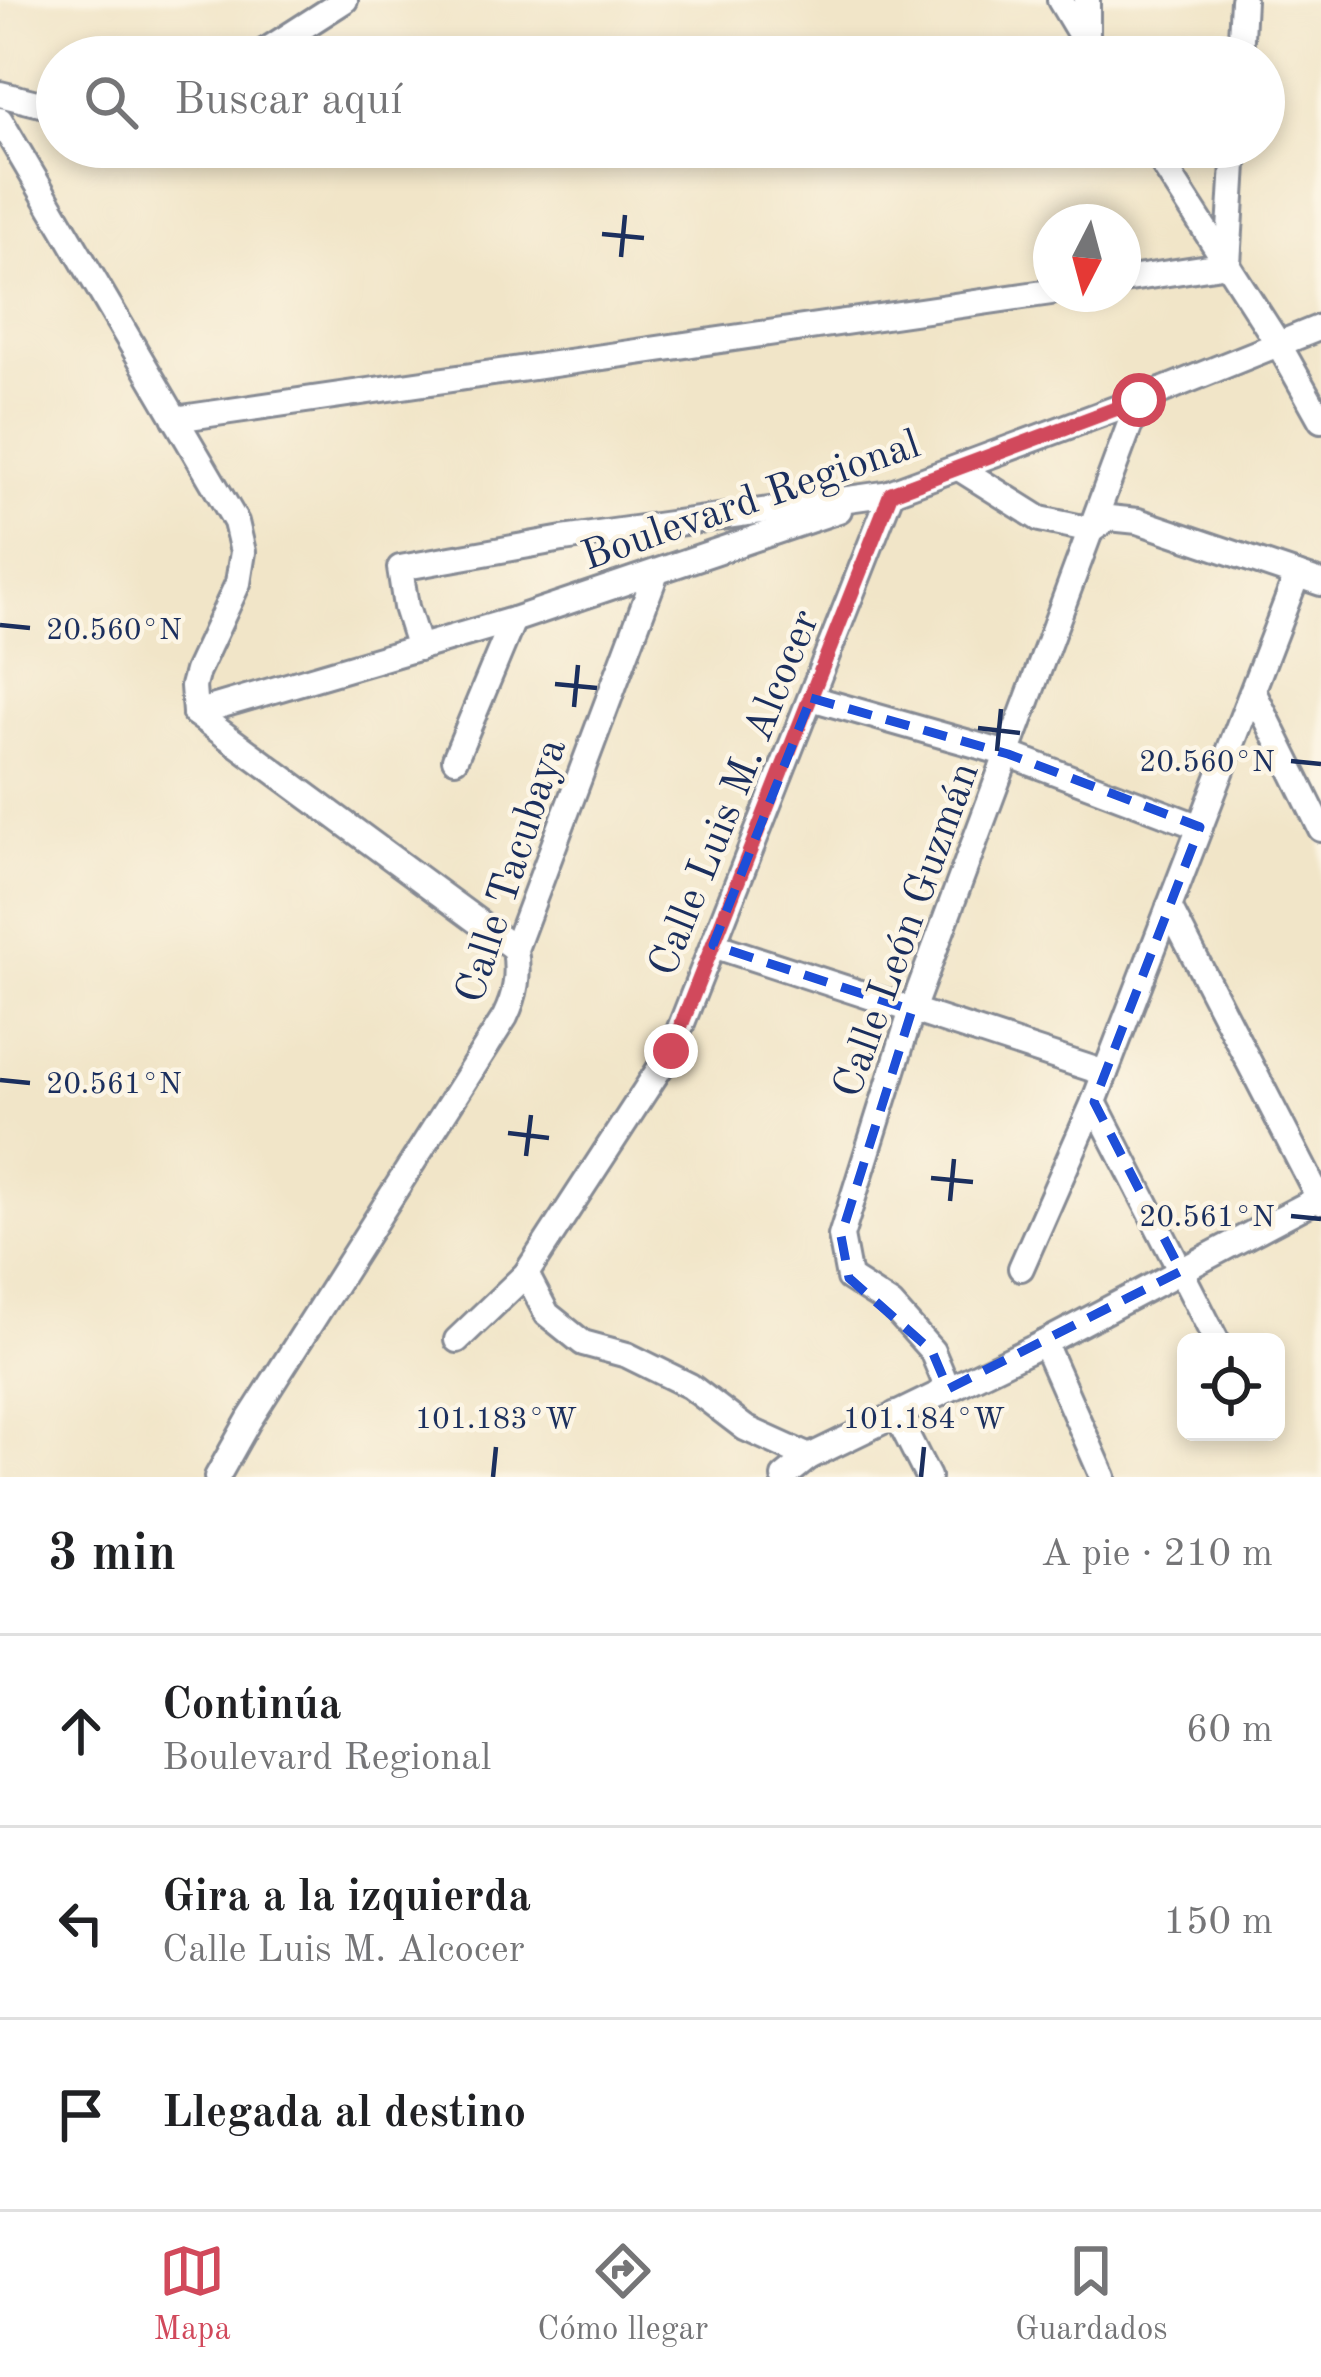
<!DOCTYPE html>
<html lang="es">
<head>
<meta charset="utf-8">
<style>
	body { margin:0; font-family:"Old Standard TT",serif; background:#f2f2f2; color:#202124 }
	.controls { position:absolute; right:36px; bottom:36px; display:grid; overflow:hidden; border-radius:18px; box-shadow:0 6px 18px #0003 }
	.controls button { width:108px; height:108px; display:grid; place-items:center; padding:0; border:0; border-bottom:3px solid #e0e0e0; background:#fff; color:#202124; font:60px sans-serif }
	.compass { position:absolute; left:1033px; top:204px; width:108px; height:108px; border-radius:50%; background:#fff; box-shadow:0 6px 18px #0003; rotate:186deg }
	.stop { position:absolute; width:36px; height:36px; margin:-27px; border:9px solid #d1495b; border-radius:50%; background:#fff }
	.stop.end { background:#d1495b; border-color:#fff; box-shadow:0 3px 12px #0008 }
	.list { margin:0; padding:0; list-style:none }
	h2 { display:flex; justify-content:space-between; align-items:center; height:156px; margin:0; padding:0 48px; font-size:51px }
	h2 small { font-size:39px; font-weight:400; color:#757577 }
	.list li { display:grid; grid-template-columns:78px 1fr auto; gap:36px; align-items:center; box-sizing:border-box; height:192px; padding:0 48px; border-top:3px solid #e0e0e0 }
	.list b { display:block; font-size:45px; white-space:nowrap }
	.list p { margin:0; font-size:39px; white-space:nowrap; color:#757577 }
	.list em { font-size:39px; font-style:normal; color:#757577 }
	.icon { flex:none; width:66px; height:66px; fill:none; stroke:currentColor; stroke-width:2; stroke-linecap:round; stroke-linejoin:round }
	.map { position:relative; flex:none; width:1321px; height:1477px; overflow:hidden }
	.search { position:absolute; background:#fff; box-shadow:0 6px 18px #0003; left:36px; right:36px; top:36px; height:132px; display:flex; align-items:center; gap:30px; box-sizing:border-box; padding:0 42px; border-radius:66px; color:#757577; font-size:45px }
	.sheet { height:732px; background:#fff }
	nav { display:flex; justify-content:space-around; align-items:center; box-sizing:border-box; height:168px; border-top:3px solid #e0e0e0; background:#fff; font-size:33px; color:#757577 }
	nav a { display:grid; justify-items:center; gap:6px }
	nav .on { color:#d1495b }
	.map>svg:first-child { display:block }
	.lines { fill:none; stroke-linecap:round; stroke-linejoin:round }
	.street-casing { stroke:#868a93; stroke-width:30 }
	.street { stroke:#fff; stroke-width:24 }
	.route { stroke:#d1495b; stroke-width:15 }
	.marked { fill:none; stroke:#1d4ed8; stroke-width:9; stroke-dasharray:24 15; stroke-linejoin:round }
	.ticks { fill:none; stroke:#1b2f5e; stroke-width:4.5 }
	.labels { text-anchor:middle; stroke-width:9; stroke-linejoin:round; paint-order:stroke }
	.street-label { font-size:42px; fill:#1b2f5e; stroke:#fcf5e5 }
	.ticks-label { font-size:30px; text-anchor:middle; fill:#1b2f5e; stroke:#fcf5e5; stroke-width:9; stroke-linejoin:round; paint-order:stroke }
</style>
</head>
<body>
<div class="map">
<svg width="1321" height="1477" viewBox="0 0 1321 1477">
	<rect width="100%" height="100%" fill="#fcf5e5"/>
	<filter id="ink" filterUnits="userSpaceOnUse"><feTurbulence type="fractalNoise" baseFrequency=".00833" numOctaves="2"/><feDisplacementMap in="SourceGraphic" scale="24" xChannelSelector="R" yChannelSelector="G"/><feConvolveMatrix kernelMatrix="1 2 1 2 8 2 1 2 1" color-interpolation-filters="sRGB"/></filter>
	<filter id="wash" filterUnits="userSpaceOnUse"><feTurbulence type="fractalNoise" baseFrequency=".004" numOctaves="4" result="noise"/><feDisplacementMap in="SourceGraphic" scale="48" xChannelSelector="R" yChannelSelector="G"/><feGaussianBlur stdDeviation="2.7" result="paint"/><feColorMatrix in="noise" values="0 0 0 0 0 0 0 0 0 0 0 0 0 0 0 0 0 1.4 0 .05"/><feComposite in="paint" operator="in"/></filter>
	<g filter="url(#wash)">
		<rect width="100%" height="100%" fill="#f1e5c8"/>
	</g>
	<g filter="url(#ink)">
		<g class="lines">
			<g class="street-casing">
				<g id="street">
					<path d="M1060,0L1094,57"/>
					<path d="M1087,43V0"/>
					<path d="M256,57L345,0"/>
					<path d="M1240,57L1243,0"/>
					<path d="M0,94L57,108"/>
					<path d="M0,120L236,522L243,552L238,583L197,671L193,686L195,713"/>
					<path d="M1152,147L1279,345L1321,420"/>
					<path d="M1123,280L1228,264L1235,147"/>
					<path d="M175,419L1051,292"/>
					<path d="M959,468L1040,519L1092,530L1109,518L1138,521L1321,583"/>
					<path d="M878,497L1139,400L1321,327"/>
					<path d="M419,648L406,607L400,568L563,539L891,493L671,1051L526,1274L457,1340"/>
					<path d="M1253,691L1321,829"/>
					<path d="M811,698L1008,754L1200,827"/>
					<path d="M195,713L513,620L839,510"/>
					<path d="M195,713L515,949"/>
					<path d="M455,759L513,620"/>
					<path d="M1169,907L1321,1202"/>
					<path d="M713,945L1105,1073"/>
					<path d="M1094,1102L1217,1342"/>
					<path d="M1021,1268L1094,1102L1297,575"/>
					<path d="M526,1274L547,1314L583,1343L627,1355L690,1386L745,1428L809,1457"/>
					<path d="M1044,1343L1103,1477"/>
					<path d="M948,1389L932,1351L891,1305L849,1278L841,1236L912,1010L1139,400"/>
					<path d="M896,1414L928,1477"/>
					<path d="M217,1477L249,1420L505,1017C516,994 519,976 515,949L656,573"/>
					<path d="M784,1477L809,1457L1044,1343L1321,1197"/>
				</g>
			</g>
			<use href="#street" class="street"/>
		</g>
	</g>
	<g class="lines" filter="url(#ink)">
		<path class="route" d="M671,1051L891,493L1139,400"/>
	</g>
	<path class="marked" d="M811,698L1008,754L1200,827L1094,1102L1181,1271L948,1389L932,1351L849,1278L841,1236L912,1010L713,945Z"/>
	<path class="ticks" d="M602,234L644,238M621,257L625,215M0,625L30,628M555,684L597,688M574,707L578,665M978,728L1020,733M997,751L1001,709M1291,761L1321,764M0,1080L30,1083M508,1133L549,1138M526,1156L531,1115M931,1178L973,1182M950,1201L954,1159M1291,1216L1321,1219M493,1477L496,1447M921,1477L924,1447"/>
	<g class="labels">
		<g class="street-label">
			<text transform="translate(750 498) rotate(-19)" y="15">Boulevard Regional</text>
			<text transform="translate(732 792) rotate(-68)" y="15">Calle Luis M. Alcocer</text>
			<text transform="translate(509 870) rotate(-72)" y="15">Calle Tacubaya</text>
			<text transform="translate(904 929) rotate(-70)" y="15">Calle León Guzmán</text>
		</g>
	</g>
	<g class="ticks-label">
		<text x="114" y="639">20.560°N</text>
		<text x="1207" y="771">20.560°N</text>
		<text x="114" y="1093">20.561°N</text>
		<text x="1207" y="1226">20.561°N</text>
		<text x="496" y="1428">101.183°W</text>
		<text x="924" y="1428">101.184°W</text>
	</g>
</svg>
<div class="controls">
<button><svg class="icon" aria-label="locate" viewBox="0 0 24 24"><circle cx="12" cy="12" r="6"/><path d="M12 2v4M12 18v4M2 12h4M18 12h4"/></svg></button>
</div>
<svg class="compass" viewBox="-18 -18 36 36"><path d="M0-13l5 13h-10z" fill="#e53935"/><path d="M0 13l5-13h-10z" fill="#757577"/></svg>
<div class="stop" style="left:1139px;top:400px"></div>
<div class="stop end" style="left:671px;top:1051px"></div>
<div class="search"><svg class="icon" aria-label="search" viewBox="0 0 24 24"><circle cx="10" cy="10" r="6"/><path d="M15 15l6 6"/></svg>Buscar aquí</div>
</div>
<section class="sheet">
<h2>3 min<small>A pie · 210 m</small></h2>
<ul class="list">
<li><svg class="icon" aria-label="ahead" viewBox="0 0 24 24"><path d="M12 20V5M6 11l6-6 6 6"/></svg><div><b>Continúa</b><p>Boulevard Regional</p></div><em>60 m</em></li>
<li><svg class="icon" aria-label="left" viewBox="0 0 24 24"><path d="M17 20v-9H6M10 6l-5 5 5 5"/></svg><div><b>Gira a la izquierda</b><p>Calle Luis M. Alcocer</p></div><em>150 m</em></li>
<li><svg class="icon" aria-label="arrive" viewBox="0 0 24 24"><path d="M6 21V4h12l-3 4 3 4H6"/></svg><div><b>Llegada al destino</b></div></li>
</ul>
</section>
<nav>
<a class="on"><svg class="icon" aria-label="map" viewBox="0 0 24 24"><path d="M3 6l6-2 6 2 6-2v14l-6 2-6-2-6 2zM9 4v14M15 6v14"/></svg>Mapa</a>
<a><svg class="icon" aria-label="directions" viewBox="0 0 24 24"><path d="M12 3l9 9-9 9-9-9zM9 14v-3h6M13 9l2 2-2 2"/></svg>Cómo llegar</a>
<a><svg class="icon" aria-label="saved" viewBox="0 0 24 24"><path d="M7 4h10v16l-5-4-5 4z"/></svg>Guardados</a>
</nav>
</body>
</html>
